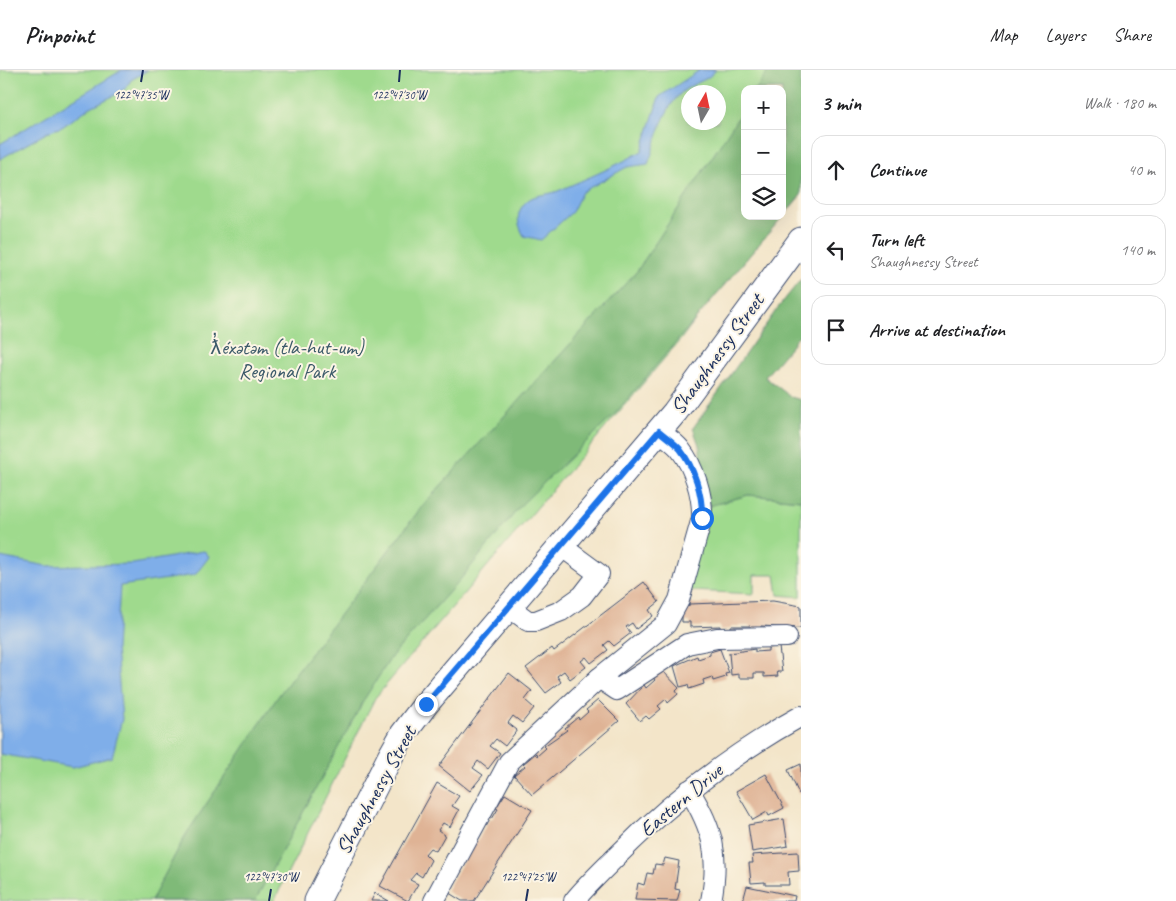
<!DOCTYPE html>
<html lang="en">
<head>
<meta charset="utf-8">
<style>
	body { margin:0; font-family:Caveat,sans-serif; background:#f6f6f6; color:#202124 }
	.controls { position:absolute; right:15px; top:15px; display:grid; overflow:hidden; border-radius:10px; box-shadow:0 5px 20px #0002 }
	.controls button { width:45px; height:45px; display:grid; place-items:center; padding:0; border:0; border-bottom:1px solid #e0e0e0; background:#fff; color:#202124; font:25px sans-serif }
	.compass { position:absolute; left:681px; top:15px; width:45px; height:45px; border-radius:50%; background:#fff; box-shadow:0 5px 20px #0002; rotate:9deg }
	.stop { position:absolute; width:15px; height:15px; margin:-11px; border:4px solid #1a73e8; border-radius:50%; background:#fff }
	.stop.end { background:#1a73e8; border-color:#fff; box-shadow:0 1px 5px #0008 }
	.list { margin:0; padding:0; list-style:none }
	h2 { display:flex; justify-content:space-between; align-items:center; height:65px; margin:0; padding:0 20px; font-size:21px }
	h2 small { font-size:16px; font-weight:400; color:#757577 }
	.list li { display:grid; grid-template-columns:32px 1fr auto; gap:15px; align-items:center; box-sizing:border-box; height:70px; margin:0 10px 10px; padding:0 10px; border:1px solid #e0e0e0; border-radius:15px }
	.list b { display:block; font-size:19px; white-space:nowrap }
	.list p { margin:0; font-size:16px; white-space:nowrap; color:#757577 }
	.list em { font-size:16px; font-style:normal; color:#757577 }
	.icon { flex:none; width:28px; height:28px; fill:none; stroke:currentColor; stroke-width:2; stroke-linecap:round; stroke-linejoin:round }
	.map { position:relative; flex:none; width:801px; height:831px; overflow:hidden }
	header { display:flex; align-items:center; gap:30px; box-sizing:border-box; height:70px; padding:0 25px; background:#fff; border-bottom:1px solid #e0e0e0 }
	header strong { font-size:24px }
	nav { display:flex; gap:28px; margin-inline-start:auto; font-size:18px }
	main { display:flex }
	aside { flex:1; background:#fff }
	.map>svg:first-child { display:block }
	.green { fill:#9fda8d; stroke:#5d8476; fill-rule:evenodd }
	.forest { fill:#7fba78; stroke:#4d746b }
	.water { fill:#7faee9; stroke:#4d6ea4 }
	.building { fill:#dfb395 }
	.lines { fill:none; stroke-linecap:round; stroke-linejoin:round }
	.minor-casing { stroke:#3b4a6e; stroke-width:22 }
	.major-casing { stroke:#3b4a6e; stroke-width:27 }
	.minor { stroke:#fff; stroke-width:20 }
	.major { stroke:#fff; stroke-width:25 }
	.route { stroke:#1a73e8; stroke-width:6 }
	.ticks { fill:none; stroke:#1b2f5e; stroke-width:2 }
	.labels { text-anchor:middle; stroke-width:4; stroke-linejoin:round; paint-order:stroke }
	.park-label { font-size:21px; fill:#3c5a6a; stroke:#fcf5e5 }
	.street-label { font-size:21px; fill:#1b2f5e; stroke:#fcf5e5 }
	.ticks-label { font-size:12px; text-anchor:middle; fill:#1b2f5e; stroke:#fcf5e5; stroke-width:4; stroke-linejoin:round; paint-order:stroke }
</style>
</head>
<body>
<header>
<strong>Pinpoint</strong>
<nav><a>Map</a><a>Layers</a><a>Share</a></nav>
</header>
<main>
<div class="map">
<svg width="801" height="831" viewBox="0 0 801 831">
	<rect width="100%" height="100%" fill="#fcf5e5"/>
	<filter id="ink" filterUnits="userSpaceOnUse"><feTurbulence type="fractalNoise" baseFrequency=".02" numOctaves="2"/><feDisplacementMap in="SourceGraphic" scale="10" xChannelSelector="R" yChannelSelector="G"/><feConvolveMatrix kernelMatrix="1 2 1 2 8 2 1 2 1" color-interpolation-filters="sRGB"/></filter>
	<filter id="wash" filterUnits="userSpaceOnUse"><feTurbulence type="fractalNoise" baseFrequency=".0096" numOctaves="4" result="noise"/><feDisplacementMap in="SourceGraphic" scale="20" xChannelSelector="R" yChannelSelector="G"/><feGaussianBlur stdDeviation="1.12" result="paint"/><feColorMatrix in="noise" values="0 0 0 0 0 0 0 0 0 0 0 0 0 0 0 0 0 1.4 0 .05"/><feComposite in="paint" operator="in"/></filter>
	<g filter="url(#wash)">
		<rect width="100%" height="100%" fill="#f3e5c9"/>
		<g class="green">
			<path d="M0,0H801L782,19H745V146H774L681,269L375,628L274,831H0ZM688,22H718V52H688Z"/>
			<path d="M748,425L801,430V527L778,525L775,505H754V524L692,521L686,517L709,436Z"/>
		</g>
		<g class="forest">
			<path d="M769,0H801V125L614,345L522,434L459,511L392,586L365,628L255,831H151L185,766L279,625L423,435L637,201L745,37V146H782V19H756Z"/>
			<path d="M801,209V264L795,269L793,274L765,307L791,327L801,330V430L748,425L709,436L700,394V378L693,358L777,239Z"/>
		</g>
		<g class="water">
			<path d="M122,0H148L131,10L126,18L117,24L89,38L62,57L50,61L0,89V74Z"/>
			<path d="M700,0H716C707,12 691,13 681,23C660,44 658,69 648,94L627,97L582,122L572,142L541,170L524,166C518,155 515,145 524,134C533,123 546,126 558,121C587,108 615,97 642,81L659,27Z"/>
			<path d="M203,481L206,482L209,487L195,505L120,516L116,578L122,649L112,687L73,697L0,684V487L47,496L133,494Z"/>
		</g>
		<g id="blocks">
			<g class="building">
				<path d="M644,512L659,532L649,540L653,546L636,559L632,553L626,557L631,563L614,576L609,571L604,575L608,580L591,593L586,587L581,591L586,597L570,609L564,601L557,606L561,612L546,623L526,598L552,578L554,581Z"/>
				<path d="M773,531L801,536V558L761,556V559H750V556H731V559L720,560V556L690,557V552H682V536H689V534Z"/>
				<path d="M779,577L782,602H777L778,606L764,607V603H754V608H739V604L731,605L729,583L755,579V582L768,581V578Z"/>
				<path d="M720,579L729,603L725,604L726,607L713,611L712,607L703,610L704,614L689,619L688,615L680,617L674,596L697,586L698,589L710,585V582Z"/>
				<path d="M662,600L679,618L676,621L678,624L668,633L666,629L658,636L661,639L649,649L646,646L640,651L626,634L644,615L646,618L655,610L653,607Z"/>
				<path d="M509,603L532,621L525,630L534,638L522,653L513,646L508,653L517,660L505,676L496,669L490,676L500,683L488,699L478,691L473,698L483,705L470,721L439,696Z"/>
				<path d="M598,630L619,651L532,725L514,705L525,696L523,694L536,683L537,686L546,678L544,676L567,660L565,658L578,647L579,650L588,642L586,640Z"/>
				<path d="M801,694V723L799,724L788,700Z"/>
				<path d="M766,704L784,738L769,746L767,742L753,750L736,721Z"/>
				<path d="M437,713L459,726L452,736L459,740L450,757L443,753L438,760L445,765L436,781L430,778L425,784L431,790L422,807L416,803L410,810L418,814L408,831L380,816Z"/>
				<path d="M505,724L532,740L474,831H462L446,821L475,771L477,772L490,748L492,749L498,739L496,738Z"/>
				<path d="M784,749L788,776L752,782L748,755Z"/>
				<path d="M798,782L799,801L788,802L789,815H765V812L751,813L749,793H753L752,785Z"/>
				<path d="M665,788L679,791L675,819L680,820L677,831L635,830L638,813L644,815L647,803L653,804L655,794L663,795Z"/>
				<path d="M747,816L795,826L794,831H743Z"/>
				<path d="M375,823L389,831H371Z"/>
			</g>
		</g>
	</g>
	<g filter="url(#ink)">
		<use href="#blocks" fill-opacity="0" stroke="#3b4a6e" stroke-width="1"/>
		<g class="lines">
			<g class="minor-casing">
				<g id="minor">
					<path d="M509,537L528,551H536L561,541L582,526L599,504L561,476"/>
					<path d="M599,608L617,620L687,574L717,568L787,567"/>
					<path d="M689,720C713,759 720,785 711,831"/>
					<path d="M434,831L509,692L599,608L666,554L679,530L702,448C703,425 694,397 680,379C674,372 666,367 659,361"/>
					<path d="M574,831C587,815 602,801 616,787C671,731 732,684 801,646"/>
				</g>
			</g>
			<g class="major-casing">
				<path id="major" d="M317,831L390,687L403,664L426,634L675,342L801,170"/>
			</g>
			<use href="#minor" class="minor"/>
			<use href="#major" class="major"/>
		</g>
	</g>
	<g class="lines" filter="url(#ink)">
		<path class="route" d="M426,634L659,361C666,367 674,372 680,379C694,397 703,425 702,448"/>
	</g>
	<path class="ticks" d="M141,12L143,0M399,12L400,0M269,831L271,819M526,831L528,819"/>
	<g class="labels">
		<g class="park-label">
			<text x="287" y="284">ƛ̓éxətəm (tla-hut-um)<tspan x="287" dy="24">Regional Park</tspan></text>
		</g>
		<g class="street-label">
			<text transform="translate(717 284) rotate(-54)" y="7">Shaughnessy Street</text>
			<text transform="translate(376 720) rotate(-61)" y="7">Shaughnessy Street</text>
			<text transform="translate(681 730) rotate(-40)" y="7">Eastern Drive</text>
		</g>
	</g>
	<g class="ticks-label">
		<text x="141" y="29">122°47'35"W</text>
		<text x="399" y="29">122°47'30"W</text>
		<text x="271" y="811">122°47'30"W</text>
		<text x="528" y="811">122°47'25"W</text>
	</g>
</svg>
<div class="controls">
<button>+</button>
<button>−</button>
<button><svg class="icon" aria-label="layers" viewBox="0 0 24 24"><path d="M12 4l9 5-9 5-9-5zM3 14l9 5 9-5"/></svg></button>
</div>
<svg class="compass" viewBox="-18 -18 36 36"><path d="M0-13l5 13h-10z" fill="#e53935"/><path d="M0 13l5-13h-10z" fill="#757577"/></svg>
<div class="stop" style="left:702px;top:448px"></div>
<div class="stop end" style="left:426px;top:634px"></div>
</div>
<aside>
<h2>3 min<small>Walk · 180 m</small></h2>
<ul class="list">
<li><svg class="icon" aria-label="ahead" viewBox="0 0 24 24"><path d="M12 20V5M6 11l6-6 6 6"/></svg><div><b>Continue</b></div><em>40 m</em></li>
<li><svg class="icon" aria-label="left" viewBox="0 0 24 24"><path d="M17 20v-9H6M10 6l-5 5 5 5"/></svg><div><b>Turn left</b><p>Shaughnessy Street</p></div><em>140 m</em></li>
<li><svg class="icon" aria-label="arrive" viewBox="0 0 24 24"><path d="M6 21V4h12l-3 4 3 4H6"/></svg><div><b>Arrive at destination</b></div></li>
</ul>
</aside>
</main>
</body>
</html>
